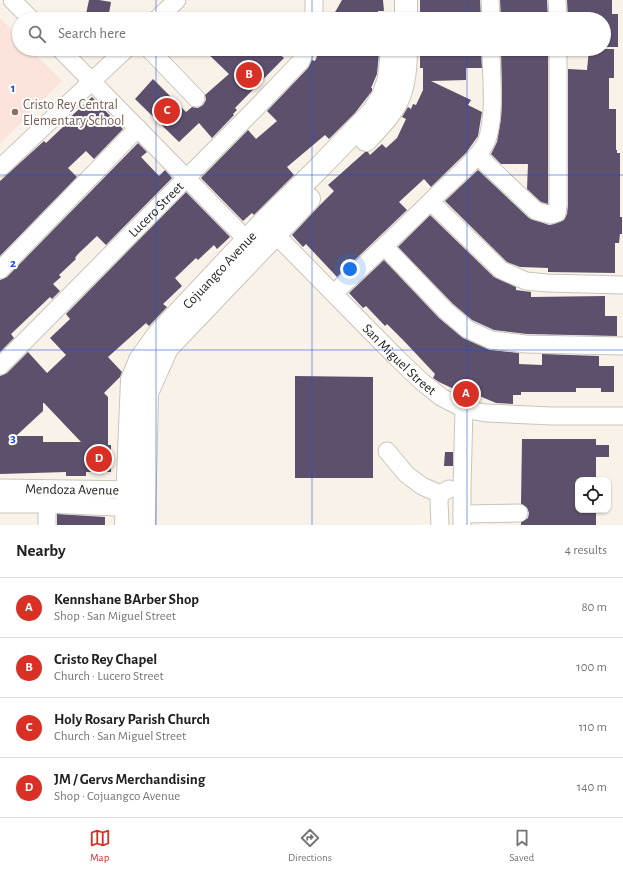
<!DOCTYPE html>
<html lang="en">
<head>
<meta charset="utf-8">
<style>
	body { margin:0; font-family:"Alegreya Sans",sans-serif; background:#f2f2f2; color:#202124 }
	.controls { position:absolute; right:12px; bottom:12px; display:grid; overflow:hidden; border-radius:8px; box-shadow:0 1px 3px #0004 }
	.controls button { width:36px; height:36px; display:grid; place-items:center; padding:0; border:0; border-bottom:1px solid #e0e0e0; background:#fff; color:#202124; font:20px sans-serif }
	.you { position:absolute; left:350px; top:269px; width:14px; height:14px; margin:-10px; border:3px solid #fff; border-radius:50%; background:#1a73e8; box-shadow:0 0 0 6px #1a73e833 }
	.badge { display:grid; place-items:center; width:26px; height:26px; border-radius:50%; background:#d93025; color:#fff; font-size:13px; font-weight:700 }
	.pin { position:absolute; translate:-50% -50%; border:2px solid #fff; box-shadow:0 1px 4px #0006 }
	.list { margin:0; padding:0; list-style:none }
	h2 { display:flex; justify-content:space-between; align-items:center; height:52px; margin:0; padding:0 16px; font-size:17px }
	h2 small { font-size:13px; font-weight:400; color:#757577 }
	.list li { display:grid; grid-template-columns:26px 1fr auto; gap:12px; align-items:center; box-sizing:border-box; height:60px; padding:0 16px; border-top:1px solid #e0e0e0 }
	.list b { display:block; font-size:15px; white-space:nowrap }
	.list p { margin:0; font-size:13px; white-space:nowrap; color:#757577 }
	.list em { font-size:13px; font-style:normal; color:#757577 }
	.icon { flex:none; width:22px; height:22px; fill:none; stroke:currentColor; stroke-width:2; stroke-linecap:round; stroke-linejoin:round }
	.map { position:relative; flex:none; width:623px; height:525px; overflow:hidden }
	.search { position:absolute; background:#fff; box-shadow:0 1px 3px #0004; left:12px; right:12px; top:12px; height:44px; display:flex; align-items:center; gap:10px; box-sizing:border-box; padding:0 14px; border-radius:22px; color:#757577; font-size:15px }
	.sheet { height:292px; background:#fff }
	nav { display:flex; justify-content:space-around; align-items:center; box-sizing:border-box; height:56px; border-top:1px solid #e0e0e0; background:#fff; font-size:11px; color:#757577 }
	nav a { display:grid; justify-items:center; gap:2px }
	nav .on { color:#d93025 }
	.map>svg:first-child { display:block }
	.education { fill:#fce3db }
	.building { fill:#5d506d; fill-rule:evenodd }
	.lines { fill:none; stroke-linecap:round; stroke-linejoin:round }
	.minor-casing { stroke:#cac4bb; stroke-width:19 }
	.major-casing { stroke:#cac4bb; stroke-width:24 }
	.minor { stroke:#fff; stroke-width:17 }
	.major { stroke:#fff; stroke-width:22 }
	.grid { fill:none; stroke:#1d4ed8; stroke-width:1; stroke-opacity:0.55 }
	.education-dot { fill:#8d6e63; stroke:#fff; stroke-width:1.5 }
	.labels { text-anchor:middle; stroke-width:4; stroke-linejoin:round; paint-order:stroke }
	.education-label { font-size:14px; fill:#785e54; stroke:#fff; text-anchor:start }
	.street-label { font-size:14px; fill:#24221e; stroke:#fff }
	.grid-label { font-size:13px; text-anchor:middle; font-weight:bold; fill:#1d4ed8; stroke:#fff; stroke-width:4; stroke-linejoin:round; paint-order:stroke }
</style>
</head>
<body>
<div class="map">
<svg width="623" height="525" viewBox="0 0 623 525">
	<rect width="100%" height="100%" fill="#f8f2e9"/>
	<path class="education" d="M0,18L19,38V49H30L62,81L0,144Z"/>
	<g class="building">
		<path d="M89,0H99L111,2L108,19H85Z"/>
		<path d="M342,0H383L384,11H378V19H346V14H334Z"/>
		<path d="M420,0H480L481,19H425V12H420Z"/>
		<path d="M500,0H547L548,19H501Z"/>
		<path d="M567,0H612V14H618V47H604V19H568Z"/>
		<path d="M203,49H274L284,58L235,108L237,110L233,114L234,115L212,138L199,123L179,142L135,99L153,79L186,112L192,107L198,108L203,105L206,100L205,95L229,74Z"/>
		<path d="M320,49H369L379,53L377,74L371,88H372V91L355,113L329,139L325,135L287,167L294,175L254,215L252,213L243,221L201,178L248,130L256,139L277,121L267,111L308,68L312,60L315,61Z"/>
		<path d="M429,49H481L482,68H466V80L431,81L471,100L468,105L482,112L478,136L466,153L431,187L424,179L399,202L407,210L337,277L306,244L303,247L292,235L320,205L334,191L328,185L337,177L365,152H368L370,155L382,144L386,148L397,138L406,119L402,117L408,107L411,109L413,104L416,105L423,90V68H420V56H429Z"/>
		<path d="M501,49H548V204L541,202L527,189L528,164H501L491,154L497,142L501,119L502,95Z"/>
		<path d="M589,49H614V78H609V109H616V150H617V153H620V217H622V234H620L619,243H615V273L548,272V268L520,267L507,262L445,201L478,170L529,218L549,225L554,224L564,220L567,214L568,205V69L587,70Z"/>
		<path d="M92,97L123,129L94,159L86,151L68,168L77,177L0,256V181L44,141L46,143L64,126L63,124Z"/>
		<path d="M138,143L147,152L141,157L159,176L165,170L172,178L106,245L97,236L78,254L75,258L76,259L59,275L61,277L53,284L60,291L52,299L50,297L11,334L14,338L0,352V280L7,277Z"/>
		<path d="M186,192L230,237L217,249L214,245L198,260L196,258L175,278L182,286L163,304L167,307L149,326L146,323L108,357L122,372L120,377L104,393L108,397V445H111V472H86V476H66V472L0,474V376L7,373L28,352L47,373L66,355L50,338L70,319L66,314ZM43,403H44L81,442H43V436H16L43,411Z"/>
		<path d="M430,215L494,277L516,287V290L531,292V297L605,296V316H617V336L527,334L494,330L472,320L453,304L398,247Z"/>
		<path d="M384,260L439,318L463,338L490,350L519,353V364L542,365V354L599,356V366H614V392H601V388H576V392H521V395H513V404L496,403L458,387L456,390L439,382L433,378L435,374L405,342L387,324L385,326L366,306L363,308L349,293Z"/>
		<path d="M295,376L373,377V478H295Z"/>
		<path d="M522,439H596V445H609V457H596V480H578V510H596V525H521V522L528,518L529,513L527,508L521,504Z"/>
		<path d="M445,452H453V466H444Z"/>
		<path d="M57,514L105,517V525H57Z"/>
	</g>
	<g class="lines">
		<g class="minor-casing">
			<g id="minor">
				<path d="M12,0L31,19"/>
				<path d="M490,0L491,19"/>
				<path d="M557,0L558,19"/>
				<path d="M157,19L177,0"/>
				<path d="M314,19V0"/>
				<path d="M60,49L255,248"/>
				<path d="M149,49L196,98"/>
				<path d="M477,155L536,211L551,215L557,213L558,205V49"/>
				<path d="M0,168L126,49"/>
				<path d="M431,202L501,270L526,281L547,283L623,285"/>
				<path id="s1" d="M267,226L396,357L421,381L441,397L464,409L486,413L552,416H623"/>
				<path d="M385,247L446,311L467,329L491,340L526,344L623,346"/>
				<path d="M0,270L138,128"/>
				<path d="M334,293C371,259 407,225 442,190C455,178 481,156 487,140C496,112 491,78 491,49"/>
				<path id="s2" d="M0,366L256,108L301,61L306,49"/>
				<path d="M387,451L406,474L422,486L440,494"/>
				<path id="s3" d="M0,488L139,490"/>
				<path d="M0,504H47L138,508"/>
				<path d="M462,514L519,513"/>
				<path d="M47,525V504"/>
				<path d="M440,525L439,501L440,494L449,489"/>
				<path d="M462,525V488L464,409"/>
			</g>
		</g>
		<g class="major-casing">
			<g id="major">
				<path d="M406,19V0"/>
				<path d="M366,140C396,108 405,98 406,53"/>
				<path id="s4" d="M126,525L132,380L140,360L158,335L264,222L318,169L373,112L383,96L389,79L392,49"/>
				<path d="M144,525L147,393L167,348L309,199"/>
			</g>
		</g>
		<use href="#minor" class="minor"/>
		<use href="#major" class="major"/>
	</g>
	<path class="grid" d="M156,0V19M312,0V19M467,0V19M156,49V525M312,49V525M467,49V525M0,175H623M0,350H623"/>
	<circle class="education-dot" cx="15" cy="112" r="4"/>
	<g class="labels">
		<g class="education-label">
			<text x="23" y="109">Cristo Rey Central<tspan x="23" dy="16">Elementary School</tspan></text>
		</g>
		<g class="street-label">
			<text dy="5" stroke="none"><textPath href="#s2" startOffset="221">Lucero Street</textPath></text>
			<text dy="5" stroke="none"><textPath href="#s4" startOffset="287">Cojuangco Avenue</textPath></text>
			<text dy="5" stroke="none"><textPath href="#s1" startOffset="188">San Miguel Street</textPath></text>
			<text dy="5" stroke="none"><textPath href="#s3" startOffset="72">Mendoza Avenue</textPath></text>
		</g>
	</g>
	<g class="grid-label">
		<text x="13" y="92">1</text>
		<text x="13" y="267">2</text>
		<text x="13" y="442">3</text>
	</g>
</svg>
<div class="controls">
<button><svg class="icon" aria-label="locate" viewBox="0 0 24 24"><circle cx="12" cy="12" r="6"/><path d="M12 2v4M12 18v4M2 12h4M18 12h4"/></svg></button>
</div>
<div class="you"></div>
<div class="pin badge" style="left:466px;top:394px">A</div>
<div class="pin badge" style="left:249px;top:75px">B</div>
<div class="pin badge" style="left:167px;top:111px">C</div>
<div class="pin badge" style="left:99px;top:459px">D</div>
<div class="search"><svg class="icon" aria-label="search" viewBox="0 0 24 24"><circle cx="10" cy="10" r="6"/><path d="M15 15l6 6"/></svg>Search here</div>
</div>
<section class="sheet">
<h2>Nearby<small>4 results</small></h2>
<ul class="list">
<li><span class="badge">A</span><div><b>Kennshane BArber Shop</b><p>Shop · San Miguel Street</p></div><em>80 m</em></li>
<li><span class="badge">B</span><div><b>Cristo Rey Chapel</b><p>Church · Lucero Street</p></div><em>100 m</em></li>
<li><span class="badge">C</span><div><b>Holy Rosary Parish Church</b><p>Church · San Miguel Street</p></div><em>110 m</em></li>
<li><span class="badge">D</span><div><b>JM / Gervs Merchandising</b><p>Shop · Cojuangco Avenue</p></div><em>140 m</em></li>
</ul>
</section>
<nav>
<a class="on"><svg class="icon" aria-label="map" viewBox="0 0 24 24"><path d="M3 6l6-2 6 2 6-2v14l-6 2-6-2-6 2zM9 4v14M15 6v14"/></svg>Map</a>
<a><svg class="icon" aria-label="directions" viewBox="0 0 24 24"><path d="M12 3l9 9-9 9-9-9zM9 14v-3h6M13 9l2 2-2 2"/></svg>Directions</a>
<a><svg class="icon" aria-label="saved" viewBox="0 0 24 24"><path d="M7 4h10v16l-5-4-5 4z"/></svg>Saved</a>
</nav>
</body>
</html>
